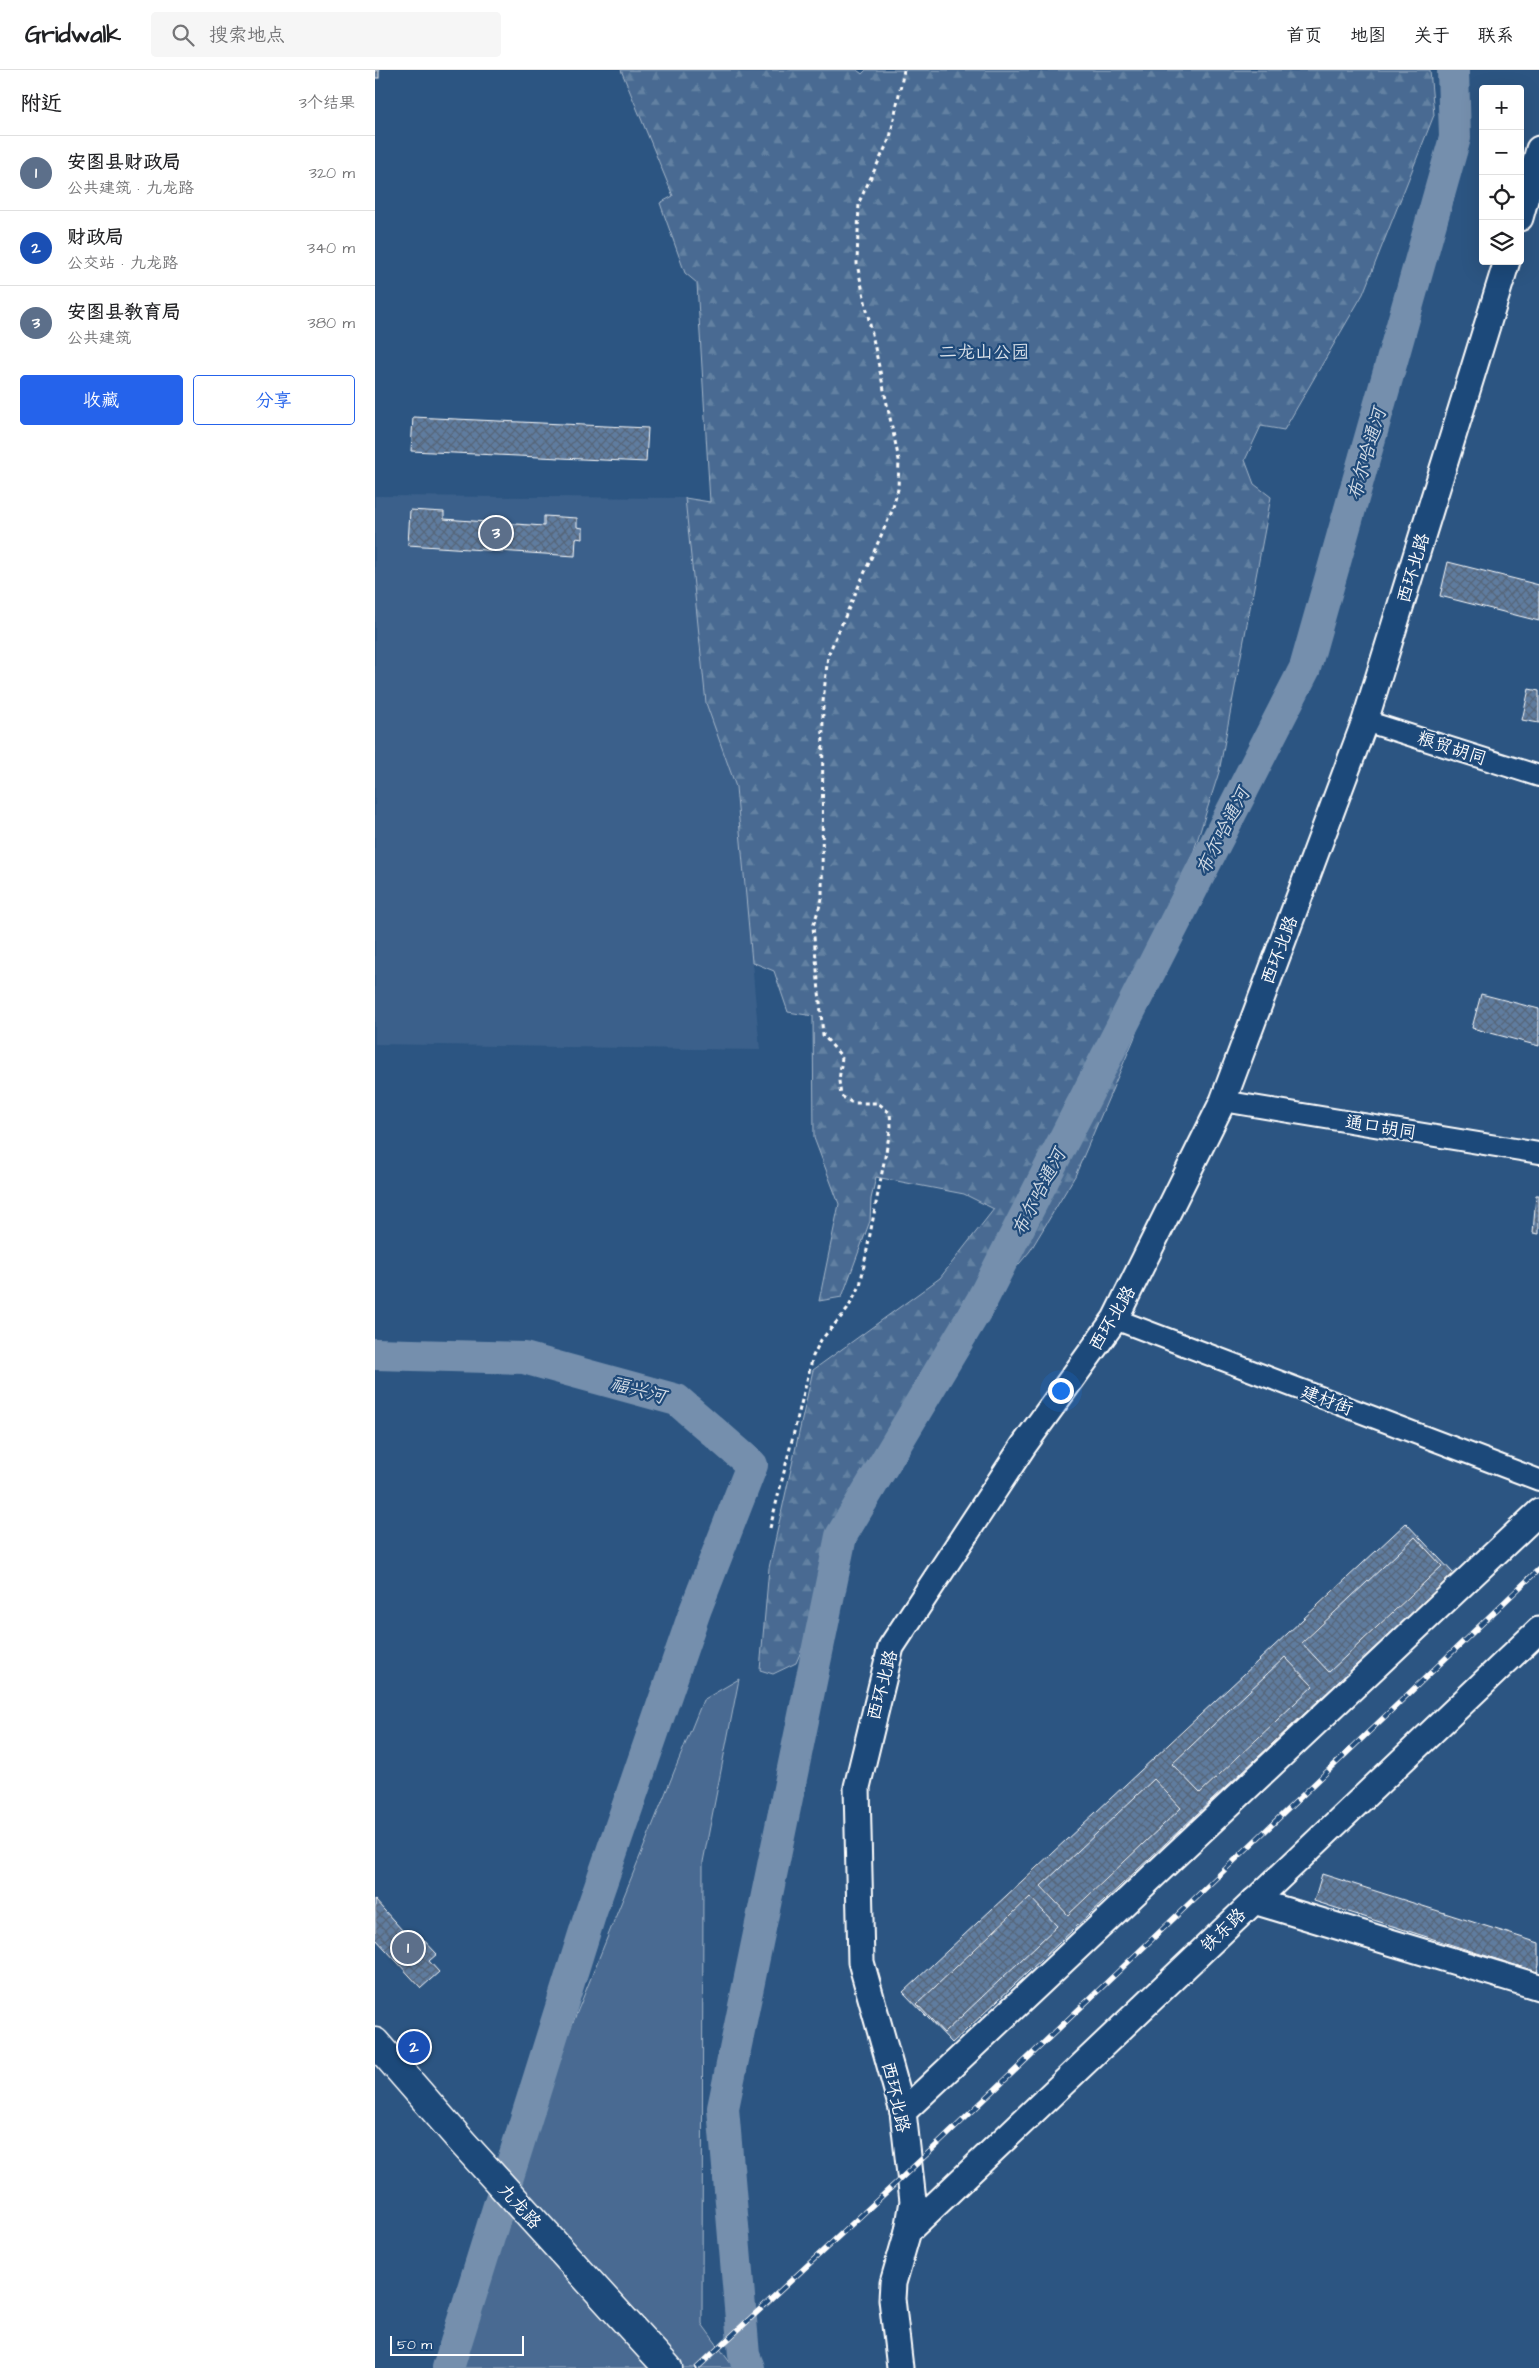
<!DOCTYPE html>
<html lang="zh">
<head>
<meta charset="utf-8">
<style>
	body { margin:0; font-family:"Architects Daughter","LXGW WenKai TC",sans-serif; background:#f6f6f6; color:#202124 }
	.controls { position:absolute; right:15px; top:15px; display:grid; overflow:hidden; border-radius:5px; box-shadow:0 5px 20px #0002 }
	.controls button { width:45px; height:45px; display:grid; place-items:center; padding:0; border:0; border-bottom:1px solid #e0e0e0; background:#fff; color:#202124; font:25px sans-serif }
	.scale { position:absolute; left:15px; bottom:12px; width:134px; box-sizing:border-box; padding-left:5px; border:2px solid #fff; border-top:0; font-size:14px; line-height:18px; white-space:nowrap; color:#fff; -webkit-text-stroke:4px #1f4a7a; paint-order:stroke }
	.you { position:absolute; left:685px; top:1320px; width:18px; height:18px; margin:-12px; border:4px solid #fff; border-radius:50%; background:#1a73e8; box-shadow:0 0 0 8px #1a73e833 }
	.badge { display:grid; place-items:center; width:32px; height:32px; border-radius:50%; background:#2563eb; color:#fff; font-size:16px; font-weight:700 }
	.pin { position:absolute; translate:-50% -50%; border:2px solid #fff; box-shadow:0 1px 5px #0006 }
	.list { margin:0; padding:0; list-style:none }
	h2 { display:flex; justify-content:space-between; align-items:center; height:65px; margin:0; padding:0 20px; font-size:21px }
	h2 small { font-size:16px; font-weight:400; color:#757577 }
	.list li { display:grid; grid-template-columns:32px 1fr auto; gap:15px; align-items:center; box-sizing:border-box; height:75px; padding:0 20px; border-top:1px solid #e0e0e0 }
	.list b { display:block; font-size:19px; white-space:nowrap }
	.list p { margin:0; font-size:16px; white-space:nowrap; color:#757577 }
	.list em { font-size:16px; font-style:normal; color:#757577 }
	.actions { display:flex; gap:10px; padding:15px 20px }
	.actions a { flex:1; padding:11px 0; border:1px solid #2563eb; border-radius:5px; text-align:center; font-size:18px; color:#2563eb }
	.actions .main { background:#2563eb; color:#fff }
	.icon { flex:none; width:28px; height:28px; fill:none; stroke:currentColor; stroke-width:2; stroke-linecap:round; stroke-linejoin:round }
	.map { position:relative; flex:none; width:1164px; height:2298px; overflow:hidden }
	header { display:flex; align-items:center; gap:30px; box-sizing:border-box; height:70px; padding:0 25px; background:#fff; border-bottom:1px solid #e0e0e0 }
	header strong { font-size:24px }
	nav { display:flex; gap:28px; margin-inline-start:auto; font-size:18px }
	.search { width:350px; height:45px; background:#f6f6f6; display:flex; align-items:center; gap:12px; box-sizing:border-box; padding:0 18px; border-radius:5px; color:#757577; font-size:19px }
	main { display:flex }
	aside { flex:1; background:#fff }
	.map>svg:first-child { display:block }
	.built { fill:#3b618b }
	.green { fill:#486b92; stroke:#a4b5c8 }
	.forest { fill:url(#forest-firs); stroke:#a4b5c8 }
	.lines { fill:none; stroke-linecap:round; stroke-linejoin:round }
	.river { stroke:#748fad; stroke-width:32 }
	.building { fill:url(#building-cross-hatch); stroke:#fff }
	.minor-casing { stroke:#fff; stroke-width:24 }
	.tertiary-casing { stroke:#fff; stroke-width:29 }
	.secondary-casing { stroke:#fff; stroke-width:31 }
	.path { stroke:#fff; stroke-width:3; stroke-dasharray:4 4; stroke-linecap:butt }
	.minor { stroke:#1f4a7a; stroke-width:20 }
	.tertiary { stroke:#1f4a7a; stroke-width:25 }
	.secondary { stroke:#1f4a7a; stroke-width:28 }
	.rail-casing { stroke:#fff; stroke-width:5.5 }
	.rail { stroke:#1f4a7a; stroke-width:4; stroke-dasharray:11; stroke-linecap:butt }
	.labels { text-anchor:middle; stroke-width:4.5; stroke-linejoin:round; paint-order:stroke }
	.park-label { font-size:18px; fill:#dae1e9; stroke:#1f4a7a }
	.street-label { font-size:18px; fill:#fff; stroke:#1f4a7a }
	.water-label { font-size:19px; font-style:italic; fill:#d5dde6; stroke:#1f4a7a }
</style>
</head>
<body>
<header>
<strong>Gridwalk</strong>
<div class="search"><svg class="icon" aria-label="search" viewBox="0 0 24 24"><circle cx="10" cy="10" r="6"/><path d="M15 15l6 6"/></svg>搜索地点</div>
<nav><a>首页</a><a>地图</a><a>关于</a><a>联系</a></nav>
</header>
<main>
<aside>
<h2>附近<small>3个结果</small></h2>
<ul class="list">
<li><span class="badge" style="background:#5c6f8a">1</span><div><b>安图县财政局</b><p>公共建筑 · 九龙路</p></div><em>320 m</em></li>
<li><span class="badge" style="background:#1a4fb4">2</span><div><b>财政局</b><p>公交站 · 九龙路</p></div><em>340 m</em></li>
<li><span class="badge" style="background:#5c6f8a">3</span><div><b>安图县教育局</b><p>公共建筑</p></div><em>380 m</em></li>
</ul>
<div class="actions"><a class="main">收藏</a><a>分享</a></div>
</aside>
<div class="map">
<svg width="1164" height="2298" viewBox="0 0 1164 2298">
	<defs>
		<pattern id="forest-firs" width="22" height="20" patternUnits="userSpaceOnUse" patternTransform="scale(1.25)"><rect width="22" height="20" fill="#486b92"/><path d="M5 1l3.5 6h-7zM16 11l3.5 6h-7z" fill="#6381a2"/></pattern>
		<pattern id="building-cross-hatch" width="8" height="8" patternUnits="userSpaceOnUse" patternTransform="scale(1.25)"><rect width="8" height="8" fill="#5e7c9f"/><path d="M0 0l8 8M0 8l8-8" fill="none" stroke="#56667a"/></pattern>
	</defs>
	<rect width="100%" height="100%" fill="#2c5582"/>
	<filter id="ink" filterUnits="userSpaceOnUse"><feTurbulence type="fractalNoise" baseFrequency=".02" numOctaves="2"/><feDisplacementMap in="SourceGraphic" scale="10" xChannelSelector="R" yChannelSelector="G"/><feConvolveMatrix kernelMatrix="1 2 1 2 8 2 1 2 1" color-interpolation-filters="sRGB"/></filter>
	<g filter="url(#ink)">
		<path class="built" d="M0,426L310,428L331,633L361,717L385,980L0,974Z"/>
		<path class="green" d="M364,1609L328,1792L327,2254L359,2298H78L155,2059L328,1630Z"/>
		<path class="forest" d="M246,0H482L487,4L491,0H1055L1059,45L988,224L909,360L886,356L870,390L879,414L896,427L844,702L759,969L700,1106L655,1181L538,1320L421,1593L398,1604L385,1600L394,1498L438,1300L565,1208L619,1139L589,1124L501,1107L496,1129L495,1151L467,1227L444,1231L464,1134L439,1068L438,946L413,942L399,901L377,892L361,717L331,633L310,428L335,432L322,213L310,203L285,133L298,126Z"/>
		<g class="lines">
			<g class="river">
				<path d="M0,1284L149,1288L302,1330L377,1395L320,1541L215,1845L73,2298"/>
				<path d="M374,2298L369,2285L348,2038L466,1466L606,1232L930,598L1080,68L1078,0"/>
			</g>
		</g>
		<g class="building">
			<rect x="0" y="0" width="4" height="8"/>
			<path d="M38,347L273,358L271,392L36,381Z"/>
			<path d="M35,440L69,442V449L169,456V446L202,448V457L208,458V469L201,468L200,486L33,475Z"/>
			<path d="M1073,492L1164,515V551L1065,526Z"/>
			<path d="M1154,619L1164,621V653L1147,650Z"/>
			<path d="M1106,924L1164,939V976L1097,958Z"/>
			<path d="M1161,1125H1164V1164L1158,1163Z"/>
			<path d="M1031,1453L1079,1504L577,1973L528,1922Z"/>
			<path d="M1040,1467L1067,1496L954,1602L927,1573Z"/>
			<path d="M910,1587L938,1616L825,1723L797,1694Z"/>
			<path d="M779,1709L806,1738L693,1845L666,1816Z"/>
			<path d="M947,1804L1164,1873V1894L1162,1902L939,1831Z"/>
			<path d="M655,1827L682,1856L569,1963L542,1934Z"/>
			<path d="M0,1830L37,1871L44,1865L62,1884L54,1891L64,1902L46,1918L0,1868Z"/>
		</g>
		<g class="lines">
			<g class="minor-casing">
				<g id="minor">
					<path d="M990,651L1164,706"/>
					<path d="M848,1031L1164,1083"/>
					<path d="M740,1249L1164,1410"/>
				</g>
			</g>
			<g class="tertiary-casing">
				<g id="tertiary">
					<path d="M1145,148L1164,79"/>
					<path d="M879,1831L1164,1917"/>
					<path d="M528,2042L1164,1442"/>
					<path d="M533,2161L1164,1560"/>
					<path d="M525,2298L517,2229L518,2213L533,2161L538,2131L528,2042L486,1892L482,1717L516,1577L649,1375L740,1249L848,1031L990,651L1132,191"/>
				</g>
			</g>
			<g class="secondary-casing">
				<path id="secondary" d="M0,1972L88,2073L293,2298"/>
			</g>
			<path class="path" d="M395,1458L438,1286L446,1270L472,1240L485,1216L516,1056L515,1043L503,1033H478L466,1026L464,1011L467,987L448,965L438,856L447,829L448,632L453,585L517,441L523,419L524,390L482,194L484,132L515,68L529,0"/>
			<use href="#minor" class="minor"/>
			<use href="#tertiary" class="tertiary"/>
			<use href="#secondary" class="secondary"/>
			<g class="rail-casing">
				<path id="rail" d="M322,2298L564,2073L1164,1499"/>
			</g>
			<use href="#rail" class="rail"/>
		</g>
	</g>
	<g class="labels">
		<g class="park-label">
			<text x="609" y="288">二龙山公园</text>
		</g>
		<g class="street-label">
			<text transform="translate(1038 498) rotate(-73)" y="6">西环北路</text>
			<text transform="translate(1077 678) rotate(18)" y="6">粮贸胡同</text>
			<text transform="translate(904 880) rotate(-69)" y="6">西环北路</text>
			<text transform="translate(1006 1057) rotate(9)" y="6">通口胡同</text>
			<text transform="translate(737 1248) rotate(-59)" y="6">西环北路</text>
			<text transform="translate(952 1330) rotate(21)" y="6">建材街</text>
			<text transform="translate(507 1615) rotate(-75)" y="6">西环北路</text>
			<text transform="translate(848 1860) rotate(-44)" y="6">铁东路</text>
			<text transform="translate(521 2027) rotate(77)" y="6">西环北路</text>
			<text transform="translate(145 2136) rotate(48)" y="6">九龙路</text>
		</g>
		<g class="water-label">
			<text transform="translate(991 384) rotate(-74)" y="7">布尔哈通河</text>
			<text transform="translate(847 761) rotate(-63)" y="7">布尔哈通河</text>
			<text transform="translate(663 1122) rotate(-63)" y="7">布尔哈通河</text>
			<text transform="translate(263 1319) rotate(15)" y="7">福兴河</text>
		</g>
	</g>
</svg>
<div class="controls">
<button>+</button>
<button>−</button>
<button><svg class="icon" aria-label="locate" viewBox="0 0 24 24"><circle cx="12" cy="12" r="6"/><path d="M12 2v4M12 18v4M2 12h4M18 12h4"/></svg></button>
<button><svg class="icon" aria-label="layers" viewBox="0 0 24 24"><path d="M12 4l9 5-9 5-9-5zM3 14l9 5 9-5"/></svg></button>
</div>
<div class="scale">50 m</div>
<div class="you"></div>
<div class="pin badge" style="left:33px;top:1878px;background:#5c6f8a">1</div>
<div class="pin badge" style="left:39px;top:1977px;background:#1a4fb4">2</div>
<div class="pin badge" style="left:121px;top:463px;background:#5c6f8a">3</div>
</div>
</main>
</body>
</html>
